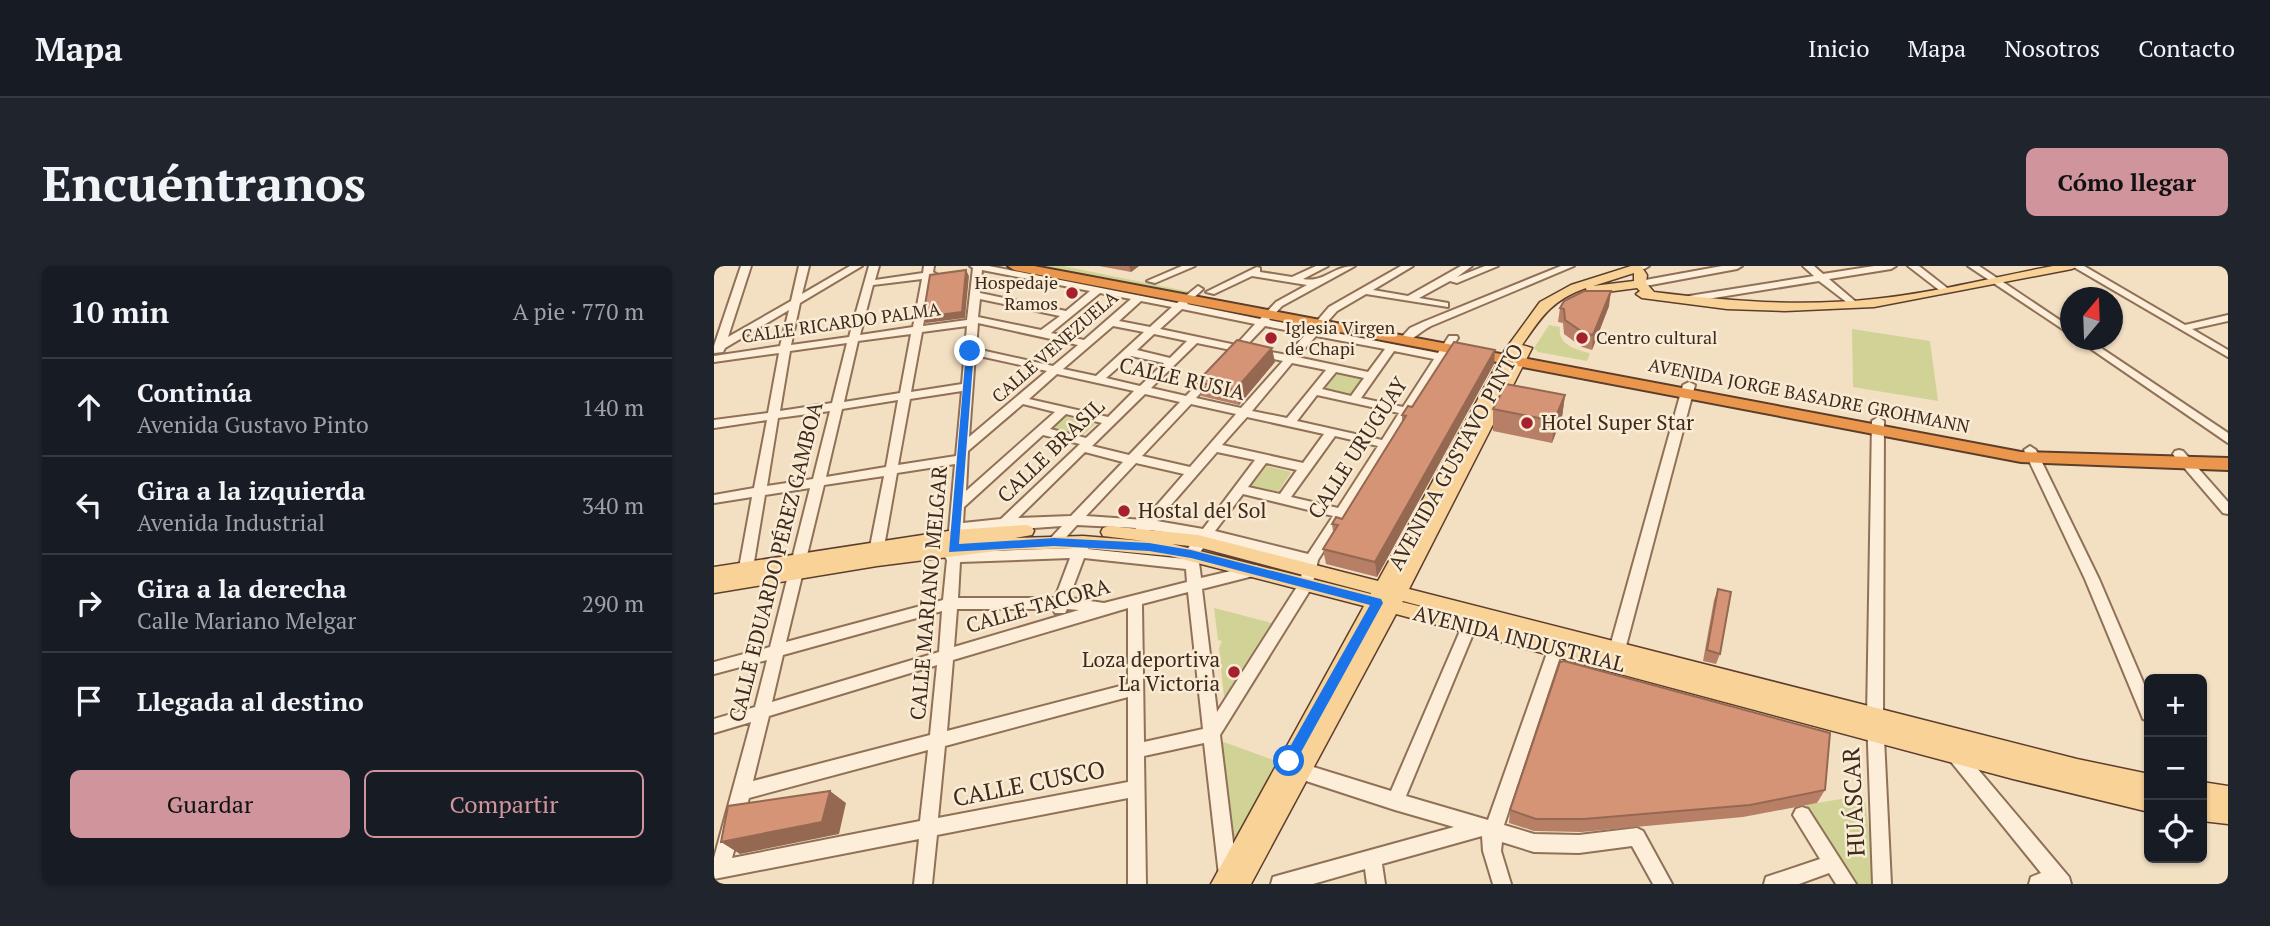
<!DOCTYPE html>
<html lang="es">
<head>
<meta charset="utf-8">
<style>
	body { margin:0; font-family:"PT Serif",serif; background:#20242c; color:#f1f3f6 }
	.controls { position:absolute; right:21px; bottom:21px; display:grid; overflow:hidden; border-radius:10px; box-shadow:0 2px 5px #0004 }
	.controls button { width:63px; height:63px; display:grid; place-items:center; padding:0; border:0; border-bottom:2px solid #363941; background:#171b24; color:#f1f3f6; font:35px sans-serif }
	.compass { position:absolute; left:1346px; top:21px; width:63px; height:63px; border-radius:50%; background:#171b24; box-shadow:0 2px 5px #0004; rotate:19deg }
	.stop { position:absolute; width:21px; height:21px; margin:-16px; border:5px solid #1a73e8; border-radius:50%; background:#fff }
	.stop.end { background:#1a73e8; border-color:#fff; box-shadow:0 2px 7px #0008 }
	.list { margin:0; padding:0; list-style:none }
	h2 { display:flex; justify-content:space-between; align-items:center; height:91px; margin:0; padding:0 28px; font-size:30px }
	h2 small { font-size:23px; font-weight:400; color:#9ea1a6 }
	.list li { display:grid; grid-template-columns:46px 1fr auto; gap:21px; align-items:center; box-sizing:border-box; height:98px; padding:0 28px; border-top:2px solid #363941 }
	.list b { display:block; font-size:26px; white-space:nowrap }
	.list p { margin:0; font-size:23px; white-space:nowrap; color:#9ea1a6 }
	.list em { font-size:23px; font-style:normal; color:#9ea1a6 }
	.actions { display:flex; gap:14px; padding:21px 28px }
	.actions a { flex:1; padding:16px 0; border:2px solid #cf949c; border-radius:10px; text-align:center; font-size:24px; color:#cf949c }
	.actions .main { background:#cf949c; color:#111 }
	.icon { flex:none; width:38px; height:38px; fill:none; stroke:currentColor; stroke-width:2; stroke-linecap:round; stroke-linejoin:round }
	.map { position:relative; flex:none; width:1514px; height:618px; overflow:hidden; border-radius:10px }
	header { display:flex; align-items:center; gap:42px; box-sizing:border-box; height:98px; padding:0 35px; background:#171b24; border-bottom:2px solid #363941 }
	header strong { font-size:33px }
	nav { display:flex; gap:38px; margin-inline-start:auto; font-size:24px }
	.intro { display:flex; align-items:center; justify-content:space-between; box-sizing:border-box; height:168px; padding:0 42px }
	h1 { margin:0; font-size:49px }
	.button { padding:18px 32px; border-radius:10px; background:#cf949c; color:#111; font-size:24px; font-weight:700 }
	main { display:flex; gap:42px; padding:0 42px }
	aside { flex:1; background:#171b24; border-radius:10px; box-shadow:0 2px 5px #0004 }
	.map>svg:first-child { display:block }
	.green { fill:#d1d296 }
	.lines { fill:none; stroke-linecap:round; stroke-linejoin:round }
	.minor-casing { stroke:#907057; stroke-width:4 }
	.major-casing { stroke:#5d3e2c; stroke-width:3 }
	.highway-casing { stroke:#5d3e2c; stroke-width:4 }
	.minor { fill:#fceed8; fill-rule:evenodd }
	.major { fill:#f9d298; fill-rule:evenodd }
	.highway { fill:#ea964c; fill-rule:evenodd }
	.wall { fill:#b77f65 }
	.shaded-wall { fill:#956852 }
	.building { fill:#d59475; stroke:#956852; stroke-width:2 }
	.route { fill:#1a73e8 }
	.poi-dot { fill:#a5212e; stroke:#f9ebd4; stroke-width:2.5 }
	.labels { text-anchor:middle; stroke-width:5; stroke-linejoin:round; paint-order:stroke }
	.far-poi-label { font-size:18px; fill:#3e2a1d; stroke:#f9ebd4; text-anchor:start }
	.far-street-label { font-size:18px; fill:#3e2a1d; stroke:#f9ebd4 }
	.street-label { font-size:21px; fill:#3e2a1d; stroke:#f9ebd4 }
	.poi-label { font-size:21px; fill:#3e2a1d; stroke:#f9ebd4; text-anchor:start }
	.near-street-label { font-size:24px; fill:#3e2a1d; stroke:#f9ebd4 }
</style>
</head>
<body>
<header>
<strong>Mapa</strong>
<nav><a>Inicio</a><a>Mapa</a><a>Nosotros</a><a>Contacto</a></nav>
</header>
<div class="intro"><h1>Encuéntranos</h1><a class="button">Cómo llegar</a></div>
<main>
<aside>
<h2>10 min<small>A pie · 770 m</small></h2>
<ul class="list">
<li><svg class="icon" aria-label="ahead" viewBox="0 0 24 24"><path d="M12 20V5M6 11l6-6 6 6"/></svg><div><b>Continúa</b><p>Avenida Gustavo Pinto</p></div><em>140 m</em></li>
<li><svg class="icon" aria-label="left" viewBox="0 0 24 24"><path d="M17 20v-9H6M10 6l-5 5 5 5"/></svg><div><b>Gira a la izquierda</b><p>Avenida Industrial</p></div><em>340 m</em></li>
<li><svg class="icon" aria-label="right" viewBox="0 0 24 24"><path d="M7 20v-9h11M14 6l5 5-5 5"/></svg><div><b>Gira a la derecha</b><p>Calle Mariano Melgar</p></div><em>290 m</em></li>
<li><svg class="icon" aria-label="arrive" viewBox="0 0 24 24"><path d="M6 21V4h12l-3 4 3 4H6"/></svg><div><b>Llegada al destino</b></div></li>
</ul>
<div class="actions"><a class="main">Guardar</a><a>Compartir</a></div>
</aside>
<div class="map">
<svg width="1514" height="618" viewBox="0 0 1514 618">
	<rect width="100%" height="100%" fill="#f3e0c3"/>
	<g class="green">
		<path d="M331,0H349L477,26L471,29L331,3Z"/>
		<path d="M835,59L846,61C843,78 862,84 876,87L873,95L824,86L820,82Z"/>
		<path d="M1138,63L1216,75L1224,135L1139,121Z"/>
		<path d="M625,106L649,111L651,114L640,130L608,125L619,107Z"/>
		<path d="M349,150L381,158L366,172L334,164Z"/>
		<path d="M553,200L577,206L565,225L536,221Z"/>
		<path d="M500,342L562,358L518,430H510L505,382L508,375L504,374Z"/>
		<path d="M507,475L565,496L518,580Z"/>
		<path d="M1150,529L1158,585L1159,618H1140L1092,539Z"/>
	</g>
	<g class="lines">
		<g class="minor-casing">
			<g id="minor">
				<path d="M27,0H37L14,71L77,35L85,0H95L88,28L136,0H148L86,37L77,79L135,71L155,0H165L161,14L209,7L210,0H220L219,6L224,9L218,12L209,60L253,54L259,2L256,0H275L463,37L484,20L489,23L473,38L546,53L562,36L593,19L538,10L500,28L492,26L543,1L546,2V6L578,11L602,0H614L589,13C611,17 618,0 641,0L568,40L555,54L597,62L615,41L687,0H699L659,24L694,30L747,0H758L743,11L771,0H784L743,17L736,15L705,32L734,37V41L652,28L623,45L606,64L724,87L735,70H743L744,72L604,294L598,321L506,469L523,609L521,615L514,618L507,615L505,609L490,477L430,490L432,618H414V532L223,569L218,618H200L205,573L0,613V592L37,456L0,467V453L41,441L53,394L0,408V396L56,381L96,222L51,229L39,302L37,306H27L25,302L38,231L0,237V229L40,222L53,154L0,162V154L54,147L65,87L0,96V90L66,80L75,44L11,82L9,86L0,87V80ZM268,4L376,25L352,45L266,27ZM208,13L199,61L146,69L159,19ZM386,27L417,33L370,74L337,67ZM266,33L346,50L327,64L264,51ZM427,35L458,41L436,61L405,55ZM468,43L541,58L522,79L446,63ZM264,57L364,79L339,100L262,83ZM253,60L248,118L197,126L208,66ZM399,60L430,66L382,110L349,103ZM551,60L592,68L573,89L531,81ZM197,68L186,127L130,136L144,75ZM440,68L473,75L456,92L423,84ZM602,70L671,83L654,106L583,91ZM133,77L118,137L66,145L76,85ZM483,77L517,84L512,90L517,93L526,86L569,95L527,142L482,132L503,109L498,106L494,107L472,130L437,122ZM680,85L720,93L689,141L647,132ZM261,89L333,105L255,171ZM417,90L450,97L426,120L392,112ZM578,97L612,104L573,152L538,145ZM622,106L650,112L637,130L608,123ZM343,108L420,125L394,151L315,133ZM248,125L242,190L184,199L196,133ZM431,128L466,136L415,189L378,180ZM603,129L685,147L668,174L583,155ZM184,134L172,201L112,211L128,143ZM309,138L341,146L252,225L254,185ZM477,138L522,148L476,201L428,190ZM116,145L99,213L53,220L64,152ZM352,148L388,157L372,172L336,163ZM533,151L610,168L589,197L508,179ZM329,169L366,178L287,253L249,257L250,241ZM621,170L664,180L624,242L577,231ZM371,186L409,196L357,250L304,252ZM503,186L541,194L489,263L443,255ZM422,197L470,208L430,254L372,250ZM552,197L583,204L566,228L534,221ZM241,198L233,287L231,291L233,294L229,334L72,376L110,219L170,210L156,281L163,286L170,281L183,207ZM529,228L619,250L594,288L501,265ZM363,259L422,262L418,268L425,273L430,271L436,264L482,271L470,288L471,293L374,283L373,277H363L360,282L247,286L249,267L348,260L333,276L340,281L345,279ZM495,274L590,297L586,316L503,446L488,323L547,308L549,304L542,299L487,312L484,289ZM356,292L341,332H244L246,296ZM370,292L472,303L473,316L390,337L355,332ZM474,326L489,463L430,476L428,338ZM414,342V418L233,465L239,394ZM243,343H339L341,347H351L353,343L365,344L240,381ZM228,345L225,386L58,436L69,389ZM223,399L216,469L39,515L55,450ZM414,431V516L224,552L231,480ZM214,484L206,555L18,592L35,532Z"/>
				<path d="M468,0H481L441,17L433,15Z"/>
				<path d="M847,0H860L717,60C707,65 697,75 690,77L685,74L696,62L709,56Z"/>
				<path d="M918,0H935L930,3Z"/>
				<path d="M1008,0H1028L1023,3L926,21L921,18L926,15Z"/>
				<path d="M1089,0H1100L1109,8L1160,0H1182L1177,3L1115,13L1142,36V40L1139,41L1105,15L975,36L970,33L975,30L1100,10Z"/>
				<path d="M1194,0H1205L1237,25L1229,27Z"/>
				<path d="M1254,0H1265L1356,61V68Z"/>
				<path d="M1358,0H1370L1471,59L1514,49V55L1478,63L1514,84V91Z"/>
				<path d="M1364,74H1375L1514,167V177Z"/>
				<path d="M975,116L981,119L908,395L905,399L900,401L895,399L892,395L969,119Z"/>
				<path d="M1164,151L1170,155L1169,451L1177,618H1159L1153,451L1158,155Z"/>
				<path d="M1316,180L1322,184L1385,313L1435,430V455L1429,453L1427,448L1371,313L1310,184Z"/>
				<path d="M1465,184L1469,185L1514,236V248L1509,247L1461,191L1459,188L1461,185Z"/>
				<path d="M759,345L764,347L766,351L692,530L774,554L838,373L840,369H850L852,373L790,559L820,568L865,569L923,562L929,565L958,618H939L918,580L865,587L820,586L788,576L787,585L797,618H779L769,585L768,570L668,598L671,618H653L651,603L599,618H557L559,611L566,609L740,561L681,544L580,511L574,508L572,503L574,498L580,495L677,525L752,351L754,347Z"/>
				<path d="M1240,480L1246,482L1355,611L1357,618H1315L1317,611L1327,607L1234,492L1232,487L1234,482Z"/>
				<path d="M1088,541L1094,543L1142,618H1122L1115,607L1085,618H1050L1052,611L1106,593L1079,549L1082,543Z"/>
			</g>
		</g>
		<g class="major-casing">
			<g id="major">
				<path d="M917,0H927L933,9L932,17L940,26C1013,35 1086,41 1160,33C1220,27 1280,11 1339,0H1364L1358,3L1160,41L1071,45L1013,43L928,32L922,28L926,25L923,22L877,28L873,27L872,22C838,34 828,50 808,79L818,82L695,323L1363,493L1435,508V546L1299,513L682,348L537,618H497L650,340L456,290L369,282L290,284L163,300L0,327V301L241,264L312,259L318,261L320,265L318,269L301,272L369,270L430,275L389,270L387,266L389,262L395,260L484,269L664,315L791,84L826,36L857,19ZM920,7V15L879,20ZM458,278L484,281L657,327V328ZM689,335L749,351L688,336Z"/>
				<path d="M1488,516L1514,520V558L1488,555Z"/>
			</g>
		</g>
		<g class="highway-casing">
			<path id="highway" d="M294,0H320L1307,186L1514,192V204L1307,196L300,4Z"/>
		</g>
		<use href="#minor" class="minor"/>
		<use href="#major" class="major"/>
		<use href="#highway" class="highway"/>
	</g>
	<g class="wall">
		<path d="M385,0H425L417,6Z"/>
		<path d="M895,40L878,84L868,81L850,68L849,57L844,56L846,42Z"/>
		<path d="M561,96L525,139L487,130L483,116Z"/>
		<path d="M780,98L663,311L612,298L609,283L619,266L618,258L628,253L688,156V149L698,141Z"/>
		<path d="M851,129L848,151L838,177L779,165V143Z"/>
		<path d="M1004,323L1006,388L1002,398L989,395L1000,334Z"/>
		<path d="M1111,524L1103,537L1029,551L868,566L820,565L795,557L796,544Z"/>
	</g>
	<g class="shaded-wall">
		<path d="M415,0H425L417,6Z"/>
		<path d="M252,4L255,10L251,52L212,57L209,51Z"/>
		<path d="M897,25L895,40L878,84L879,69Z"/>
		<path d="M558,82L561,96L525,139L521,124Z"/>
		<path d="M781,84L780,98L663,311L661,296Z"/>
		<path d="M851,129L848,151L838,177L840,155Z"/>
		<path d="M116,525L132,537L125,568L26,588L7,576Z"/>
	</g>
	<g class="building">
		<path d="M252,4L248,46L209,51L216,9Z"/>
		<path d="M870,25H897L879,69L870,67L851,54L850,43L846,42L850,35Z"/>
		<path d="M523,74L558,82L521,124L483,116Z"/>
		<path d="M740,76L781,84L661,296L609,283L624,259L618,258L622,251L628,253L692,150L688,149L694,140L698,141Z"/>
		<path d="M792,118L851,129L840,155L779,143Z"/>
		<path d="M1004,323L1017,326L1006,388L993,384Z"/>
		<path d="M850,395L1116,467L1111,524L1036,539L870,553H822L796,544L846,396Z"/>
		<path d="M116,525L108,556L7,576L14,540Z"/>
	</g>
	<path class="route" d="M256,82L260,85L245,278L340,272L435,277L477,284L667,333L669,337L580,499H570L568,495L656,339L477,292L435,285L340,280L235,286L252,85Z"/>
	<g class="poi-dot">
		<circle cx="358" cy="27" r="7"/>
		<circle cx="557" cy="72" r="7"/>
		<circle cx="868" cy="72" r="7"/>
		<circle cx="813" cy="157" r="7"/>
		<circle cx="410" cy="245" r="7"/>
		<circle cx="520" cy="406" r="7"/>
	</g>
	<g class="labels">
		<g class="far-poi-label">
			<text x="344" y="23" text-anchor="end">Hospedaje<tspan x="344" dy="21">Ramos</tspan></text>
			<text x="571" y="68">Iglesia Virgen<tspan x="571" dy="21">de Chapi</tspan></text>
			<text x="882" y="78">Centro cultural</text>
		</g>
		<g class="far-street-label">
			<text transform="translate(127 57) rotate(-8)" y="6">CALLE RICARDO PALMA</text>
			<text transform="translate(341 81) rotate(-41)" y="6">CALLE VENEZUELA</text>
			<text transform="translate(1095 130) rotate(11)" y="6">AVENIDA JORGE BASADRE GROHMANN</text>
		</g>
		<g class="street-label">
			<text transform="translate(468 113) rotate(13)" y="7">CALLE RUSIA</text>
			<text transform="translate(644 182) rotate(-57)" y="7">CALLE URUGUAY</text>
			<text transform="translate(337 185) rotate(-44)" y="7">CALLE BRASIL</text>
			<text transform="translate(742 191) rotate(-61)" y="7">AVENIDA GUSTAVO PINTO</text>
			<text transform="translate(62 296) rotate(-76)" y="7">CALLE EDUARDO PÉREZ GAMBOA</text>
			<text transform="translate(215 327) rotate(-85)" y="7">CALLE MARIANO MELGAR</text>
			<text transform="translate(324 340) rotate(-16)" y="7">CALLE TACORA</text>
			<text transform="translate(805 373) rotate(14)" y="7">AVENIDA INDUSTRIAL</text>
		</g>
		<g class="poi-label">
			<text x="827" y="164">Hotel Super Star</text>
			<text x="424" y="252">Hostal del Sol</text>
			<text x="506" y="401" text-anchor="end">Loza deportiva<tspan x="506" dy="24">La Victoria</tspan></text>
		</g>
		<g class="near-street-label">
			<text transform="translate(315 518) rotate(-11)" y="8">CALLE CUSCO</text>
			<text transform="translate(1140 536) rotate(-93)" y="8">HUÁSCAR</text>
		</g>
	</g>
</svg>
<div class="controls">
<button>+</button>
<button>−</button>
<button><svg class="icon" aria-label="locate" viewBox="0 0 24 24"><circle cx="12" cy="12" r="6"/><path d="M12 2v4M12 18v4M2 12h4M18 12h4"/></svg></button>
</div>
<svg class="compass" viewBox="-18 -18 36 36"><path d="M0-13l5 13h-10z" fill="#e53935"/><path d="M0 13l5-13h-10z" fill="#9ea1a6"/></svg>
<div class="stop" style="left:575px;top:495px"></div>
<div class="stop end" style="left:256px;top:85px"></div>
</div>
</main>
</body>
</html>
